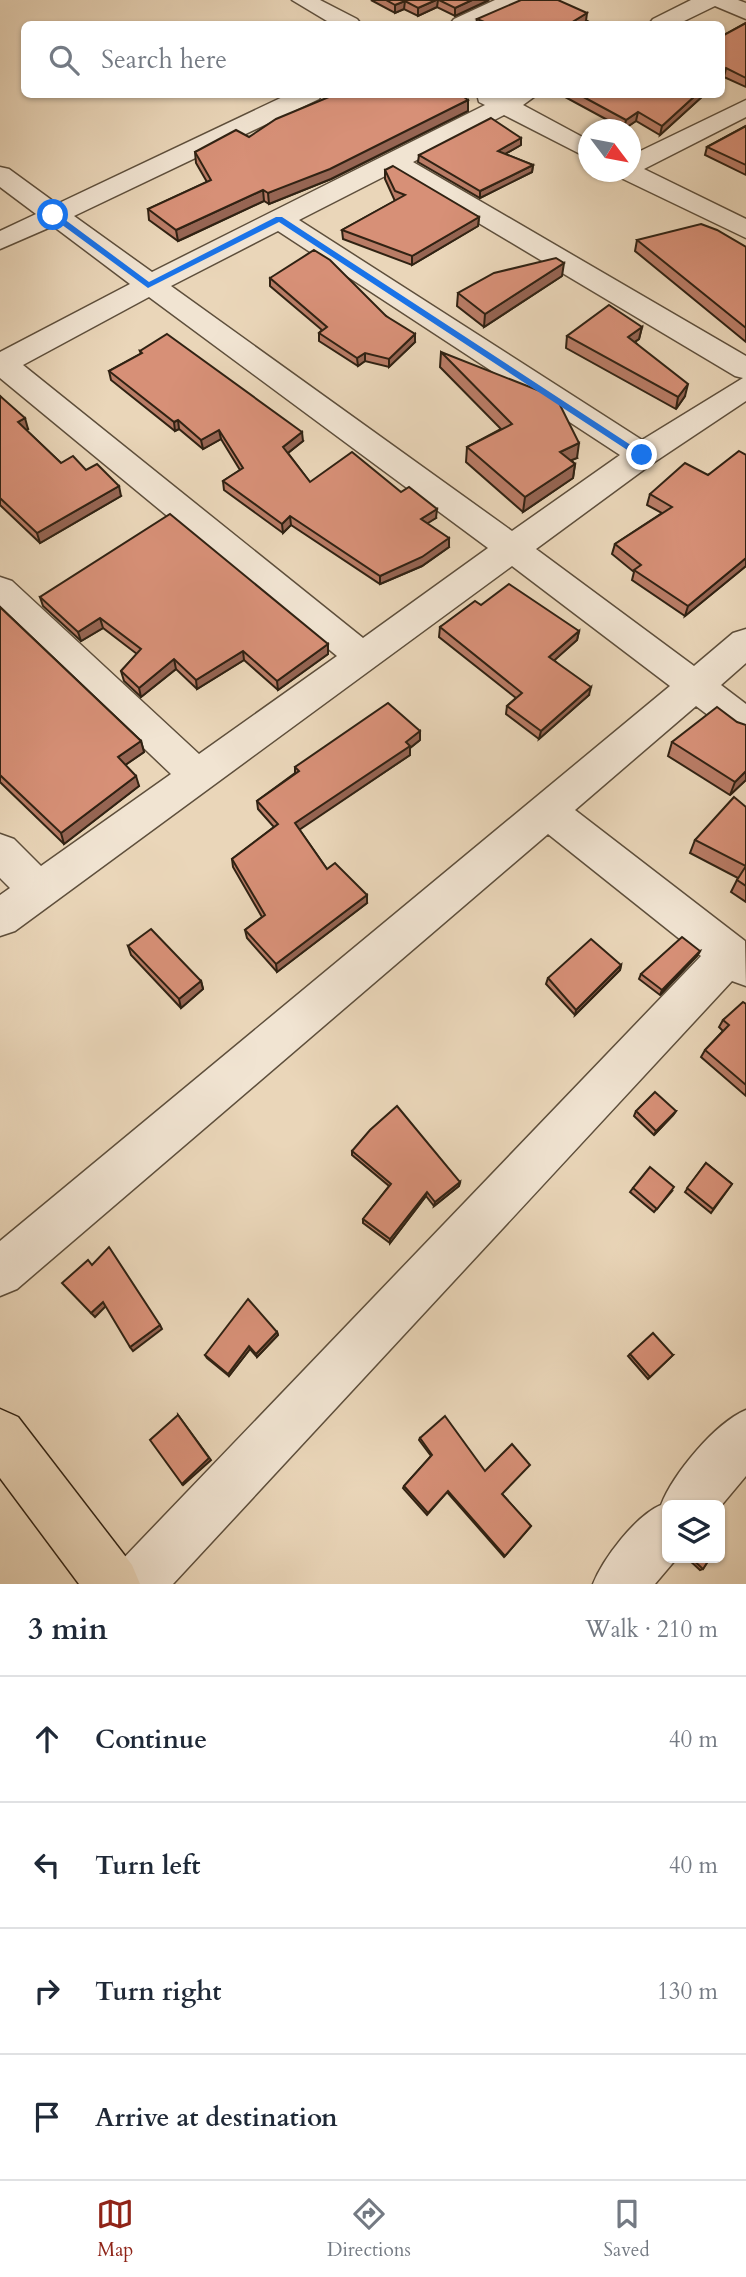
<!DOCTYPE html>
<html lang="en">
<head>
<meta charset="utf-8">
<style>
	body { margin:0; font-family:Cardo,serif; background:#f2f2f3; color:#1f2937 }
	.controls { position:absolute; right:21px; bottom:21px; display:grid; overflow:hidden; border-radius:10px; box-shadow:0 2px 5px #0004 }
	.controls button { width:63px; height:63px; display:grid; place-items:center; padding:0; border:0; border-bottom:2px solid #e0e1e3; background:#fff; color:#1f2937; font:35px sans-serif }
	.compass { position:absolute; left:578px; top:119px; width:63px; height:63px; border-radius:50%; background:#fff; box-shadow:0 2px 5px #0004; rotate:122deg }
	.stop { position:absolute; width:21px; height:21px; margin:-16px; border:5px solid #1a73e8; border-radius:50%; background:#fff }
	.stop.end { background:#1a73e8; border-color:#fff; box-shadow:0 2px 7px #0008 }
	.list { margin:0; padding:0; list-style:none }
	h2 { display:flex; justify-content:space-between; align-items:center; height:91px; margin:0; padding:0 28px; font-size:30px }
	h2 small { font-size:23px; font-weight:400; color:#747a83 }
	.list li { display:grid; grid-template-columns:46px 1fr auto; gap:21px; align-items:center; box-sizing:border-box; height:126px; padding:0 28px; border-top:2px solid #e0e1e3 }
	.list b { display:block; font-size:26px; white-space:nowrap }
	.list em { font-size:23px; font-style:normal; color:#747a83 }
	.icon { flex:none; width:38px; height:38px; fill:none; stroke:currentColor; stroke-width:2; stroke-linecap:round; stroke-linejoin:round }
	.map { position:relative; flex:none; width:746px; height:1584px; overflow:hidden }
	.search { position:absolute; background:#fff; box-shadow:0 2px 5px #0004; left:21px; right:21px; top:21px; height:77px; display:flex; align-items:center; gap:18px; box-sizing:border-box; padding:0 24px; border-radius:10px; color:#747a83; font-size:26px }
	.sheet { height:595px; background:#fff }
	nav { display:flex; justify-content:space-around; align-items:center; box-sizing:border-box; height:98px; border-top:2px solid #e0e1e3; background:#fff; font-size:19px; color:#747a83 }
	nav a { display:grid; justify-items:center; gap:4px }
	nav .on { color:#8f2418 }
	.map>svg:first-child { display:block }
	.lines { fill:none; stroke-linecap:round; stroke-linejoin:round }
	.minor-casing { stroke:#5e4f3c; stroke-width:3 }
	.major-casing { stroke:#302213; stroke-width:3 }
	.minor { fill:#f1e4d2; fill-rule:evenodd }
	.major { fill:#ead6b9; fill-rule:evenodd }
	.wall { fill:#b97c66; stroke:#302213; stroke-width:2 }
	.shaded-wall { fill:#966553; stroke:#302213; stroke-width:2 }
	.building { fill:#d79077; stroke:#302213; stroke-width:2 }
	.route { fill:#1a73e8 }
</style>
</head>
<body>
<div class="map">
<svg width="746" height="1584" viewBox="0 0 746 1584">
	<rect width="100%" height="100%" fill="#ead6b9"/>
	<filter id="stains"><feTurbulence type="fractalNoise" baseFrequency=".00286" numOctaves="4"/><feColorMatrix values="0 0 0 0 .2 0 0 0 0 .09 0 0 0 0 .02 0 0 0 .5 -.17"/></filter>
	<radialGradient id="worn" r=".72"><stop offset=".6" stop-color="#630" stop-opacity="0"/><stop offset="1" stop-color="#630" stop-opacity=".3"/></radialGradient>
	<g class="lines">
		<g class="minor-casing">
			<g id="minor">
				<path d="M292,0H320L357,19L361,24H332Z"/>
				<path d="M495,0H524L521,5L479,24H450L454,19Z"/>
				<path d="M691,0H738L746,3V19L715,6L678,24H649L653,19Z"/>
				<path d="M289,94H322L319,99L74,216L152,272L485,105L479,102L477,94H538L523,105L588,140V158L504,115L413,162L746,356V401L653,463L536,549L694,666L733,633L746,629V663L721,685L746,704V739L733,734L696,706L575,810L745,941L746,986L732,981L173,1584H109L117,1565L701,956L548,834L17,1289L0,1296V1241L670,686L512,566L15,931L0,936V895L10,888L0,878V834L14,839L41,866L171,774L0,611V577L12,581L199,754L337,656L0,378V352L130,284L53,226L0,249V231L36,214L0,187V167L9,169L57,204ZM393,172L735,376L743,378L642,440L299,220ZM278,231L620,455L512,531L171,286ZM149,297L488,548L363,638L23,365Z"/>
				<path d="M746,100V117L644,169L746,219V238L621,178L617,172H630V156Z"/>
				<path d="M746,1410V1476L720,1507L667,1505V1558H677L655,1584H593C603,1559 635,1516 661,1505C673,1474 715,1423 746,1410Z"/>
			</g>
		</g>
		<g class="major-casing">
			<path id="major" d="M0,1409L18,1417L132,1565L140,1584H79L0,1478Z"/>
		</g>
		<use href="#minor" class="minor"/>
		<use href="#major" class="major"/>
	</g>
	<g class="wall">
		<path d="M371,0H489L455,16L437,7L418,16L404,9L395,13Z"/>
		<path d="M477,19L586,21L581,24H476Z"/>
		<path d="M746,23V87L724,77L722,79V36Z"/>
		<path d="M566,94H705L660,135L636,121L624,129L565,97Z"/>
		<path d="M468,100V111L331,179L269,204L264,201L187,237L178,241L149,220L148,209L207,182L196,163L195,152L249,137Z"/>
		<path d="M746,126V175L705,155L707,147Z"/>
		<path d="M521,145L505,154L533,165L532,172L480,198L418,162L419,155Z"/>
		<path d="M385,170L479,217L478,226L412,265L343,239L342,230L395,201L385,179Z"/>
		<path d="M637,240L746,247V342L635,251Z"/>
		<path d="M562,276L484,327L457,306L458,293Z"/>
		<path d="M270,278L386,316L415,342L389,367L365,361L358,366L319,341V333L322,330L270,286Z"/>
		<path d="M642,327L639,339L635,342L685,396L676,409L566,348L567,336Z"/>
		<path d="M140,351L303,441L288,453L310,482L401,492L436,518L427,523L449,547L422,566L380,584L291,525L283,533L224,490L223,481L240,470L221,439L203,449L179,429L175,431L111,380L109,371L141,354Z"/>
		<path d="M441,352L577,458L571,460L575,464L573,478L523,512L466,462L467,447L501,429L440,367Z"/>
		<path d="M0,396L28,429L26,430L61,463L86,470L121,496L40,543L0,505Z"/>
		<path d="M746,455V566L685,616L632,580L634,572L612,554L615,544L662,513L647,505L650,494L708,475Z"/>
		<path d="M40,597L328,644V654L278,690L244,660L197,689L176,669L141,697L124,681L121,671L137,654L103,628L81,641L43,606Z"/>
		<path d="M481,605L579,631L577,640L554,660L589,695L539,739L506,714L507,706L516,698L439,637L440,627Z"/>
		<path d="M0,607L141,741L144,752L125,765L139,786L64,844L0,782Z"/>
		<path d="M746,725V780L730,795L668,756L672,742Z"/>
		<path d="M420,740L410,748V755L299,829L327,869L367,903L277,972L247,938L245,930L262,917L233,867L232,859L274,827L258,809L257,801L295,773V767Z"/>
		<path d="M746,807V902L731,892L738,878L690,853L695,840Z"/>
		<path d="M128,946L201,981L203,989L181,1008L131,955Z"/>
		<path d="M700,951L697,956L660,995L639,979L641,974Z"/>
		<path d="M621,965L620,970L575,1015L546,984L548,978Z"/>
		<path d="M746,1004V1096L701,1057L705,1050L723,1031L719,1027L723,1020Z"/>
		<path d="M636,1111H676L673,1115L654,1135L634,1116Z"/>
		<path d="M352,1151L460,1182L459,1186L434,1206L426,1196L390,1243L363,1223V1219L389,1186L352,1155Z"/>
		<path d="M706,1163L732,1184L711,1213L685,1192Z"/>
		<path d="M633,1188L672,1191L654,1212L630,1192Z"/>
		<path d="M277,1332L278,1335L257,1357L250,1349L229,1376L207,1358L205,1355Z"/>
		<path d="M630,1354L673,1355L648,1379L628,1356Z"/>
		<path d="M420,1438L502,1494L531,1526L504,1557L447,1492L427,1515L403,1488L404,1486L431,1456L419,1440Z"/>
		<path d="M687,1558H710L703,1569L700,1570Z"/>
	</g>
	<g class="shaded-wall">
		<path d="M436,0H438L437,7L418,16V8Z"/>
		<path d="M472,0H489L455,16V8Z"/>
		<path d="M405,1L404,9L395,13V5Z"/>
		<path d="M587,13L586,21L581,24H569Z"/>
		<path d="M726,68L724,77L722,79V72Z"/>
		<path d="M697,94H705L660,135L662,126Z"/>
		<path d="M468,100V111L331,179L269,204L268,193Z"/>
		<path d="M638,112L636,121L624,129L626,120Z"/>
		<path d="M521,138V145L498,158V151Z"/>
		<path d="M533,165L532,172L480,198V191Z"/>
		<path d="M263,190L264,201L178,241L176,230Z"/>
		<path d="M479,217L478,226L412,265V256Z"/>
		<path d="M564,263L562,276L484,327L485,314Z"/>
		<path d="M642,327L639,339L625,348L628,337Z"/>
		<path d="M415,334V342L389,367V359Z"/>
		<path d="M365,353V361L358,366L357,358Z"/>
		<path d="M688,384L685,396L676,409L678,397Z"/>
		<path d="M25,418L28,429L21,433L18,422Z"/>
		<path d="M178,420L179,429L175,431L174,422Z"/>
		<path d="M219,430L221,439L203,449L201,440Z"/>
		<path d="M302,432L303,441L284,456L283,447Z"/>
		<path d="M579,443L577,458L557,466L560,452Z"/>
		<path d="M575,464L573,478L523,512L525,497Z"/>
		<path d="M119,486L121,496L40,543L37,533Z"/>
		<path d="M437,509L436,518L420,528L421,519Z"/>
		<path d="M290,516L291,525L283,533L282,524Z"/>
		<path d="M449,538V547L422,566L380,584V576Z"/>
		<path d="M746,558V566L685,616L688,606Z"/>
		<path d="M100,618L103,628L81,641L78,632Z"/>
		<path d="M579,631L577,640L548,666L549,657Z"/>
		<path d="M328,644V654L278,690L277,681Z"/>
		<path d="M243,651L244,660L197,689L196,680Z"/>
		<path d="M174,659L176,669L141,697L139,688Z"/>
		<path d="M591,687L589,695L539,739L541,731Z"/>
		<path d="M420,731V740L410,748V755L296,832L295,823Z"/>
		<path d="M141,741L144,752L121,768L118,757Z"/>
		<path d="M746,771V780L730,795L735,782Z"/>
		<path d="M136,776L139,786L64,844L61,833Z"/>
		<path d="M367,895V903L277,972L276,964Z"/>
		<path d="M700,951L697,956L660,995L662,990Z"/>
		<path d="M621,965L620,970L575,1015L576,1010Z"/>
		<path d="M201,981L203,989L181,1008L179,999Z"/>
		<path d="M676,1111L673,1115L654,1135L656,1131Z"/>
		<path d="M460,1182L459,1186L434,1206L435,1202Z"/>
		<path d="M427,1192L426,1196L390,1243V1239Z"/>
		<path d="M103,1302L106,1306L95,1317L91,1313Z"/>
		<path d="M160,1325L162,1329L133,1351L130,1347Z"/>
		<path d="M277,1332L278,1335L257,1357L256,1354Z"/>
		<path d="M249,1346L250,1349L229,1376L228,1374Z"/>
		<path d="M178,1415L211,1460L183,1485L182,1484Z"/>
	</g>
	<g class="building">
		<path d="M386,0H436L418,8L405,1L395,5Z"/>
		<path d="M439,0H472L455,8Z"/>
		<path d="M521,0H558L587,13L569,24H489L477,19Z"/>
		<path d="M746,23V78L726,68L722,72V36Z"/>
		<path d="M336,94H460L468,100L330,169L268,193L263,190L176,230L148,209L211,180L195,152L236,130L249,137L276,119Z"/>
		<path d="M578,94H697L662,126L638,112L626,120Z"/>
		<path d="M491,118L521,138L498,151L533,165L480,191L419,155Z"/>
		<path d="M746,126V165L707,147Z"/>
		<path d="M393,166L479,217L412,256L342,230L405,195L395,191L385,170Z"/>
		<path d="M701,224L717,230L746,247V328L637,240Z"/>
		<path d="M314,250L330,260L386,316L415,334L389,359L365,353L357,358L319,333L327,327L270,278Z"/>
		<path d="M556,258L564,263L485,314L458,293L494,273Z"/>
		<path d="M609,305L642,327L628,337L688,384L678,397L567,336Z"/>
		<path d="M167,334L302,432L283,447L310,482L352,452L401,492L409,487L437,509L421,519L449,538L422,557L380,576L290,516L282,524L223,481L243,468L219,430L201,440L178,420L174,422L109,371L142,353L140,351Z"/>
		<path d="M441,352L545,393L558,401L579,443L560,452L575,464L525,497L467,447L512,424Z"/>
		<path d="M0,396L25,418L18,422L61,463L73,456L86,470L97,464L119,486L37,533L0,498Z"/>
		<path d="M739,451L746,455V558L688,606L634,570L641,565L615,544L672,507L650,494L685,463L708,475Z"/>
		<path d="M170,514L328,644L277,681L243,651L196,680L174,659L139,688L121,671L141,649L100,618L78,632L40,597Z"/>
		<path d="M509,584L579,631L549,657L591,687L541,731L507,706L522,693L440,627L475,601L481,605Z"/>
		<path d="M0,607L141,741L118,757L136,776L61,833L0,775Z"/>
		<path d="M388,703L420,731L406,742L410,746L295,823L327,869L335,863L367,895L276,964L245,930L265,915L232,859L278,824L257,801L299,771L295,767Z"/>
		<path d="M717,707L737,722L746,725V771L735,782L672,742Z"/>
		<path d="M734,797L746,807V886L737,880L746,866L695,840Z"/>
		<path d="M151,929L201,981L179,999L128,946Z"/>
		<path d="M682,937L700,951L662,990L641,974Z"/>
		<path d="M591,939L621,965L576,1010L548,978Z"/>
		<path d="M743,1002L746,1004V1085L705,1050L729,1025L723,1020Z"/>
		<path d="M655,1092L676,1111L656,1131L636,1111Z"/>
		<path d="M397,1106L460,1182L435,1202L427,1192L390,1239L363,1219L391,1184L352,1151L370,1130Z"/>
		<path d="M706,1163L732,1184L713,1209L687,1188Z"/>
		<path d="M650,1167L674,1187L657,1209L633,1188Z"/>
		<path d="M109,1247L160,1325L130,1347L103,1302L91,1313L62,1283L88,1260L92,1265Z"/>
		<path d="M248,1299L277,1332L256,1354L249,1346L228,1374L205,1355Z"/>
		<path d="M653,1333L673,1355L650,1377L630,1354Z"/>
		<path d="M178,1415L209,1458L182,1484L150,1440Z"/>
		<path d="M445,1416L485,1471L512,1444L530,1465L502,1494L531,1526L505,1556L448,1491L428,1513L404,1486L432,1455L420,1438Z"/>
		<path d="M720,1532L723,1536L720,1542Z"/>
		<path d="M691,1558H710L703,1569Z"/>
	</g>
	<path class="route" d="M50,213H56L149,282L276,217H282L646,455L638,457L279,222L148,288L50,216Z"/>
	<rect width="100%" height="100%" filter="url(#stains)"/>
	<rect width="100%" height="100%" fill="url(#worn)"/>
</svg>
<div class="controls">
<button><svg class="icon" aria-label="layers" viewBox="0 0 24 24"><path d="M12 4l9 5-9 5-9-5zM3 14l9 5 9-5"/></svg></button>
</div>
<svg class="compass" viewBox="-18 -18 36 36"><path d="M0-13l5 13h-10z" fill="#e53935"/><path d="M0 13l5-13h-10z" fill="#747a83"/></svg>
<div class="stop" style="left:53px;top:215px"></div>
<div class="stop end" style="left:642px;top:455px"></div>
<div class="search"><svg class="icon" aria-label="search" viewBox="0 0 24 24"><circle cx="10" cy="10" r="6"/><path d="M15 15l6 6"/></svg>Search here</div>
</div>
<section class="sheet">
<h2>3 min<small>Walk · 210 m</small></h2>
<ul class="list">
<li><svg class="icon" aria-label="ahead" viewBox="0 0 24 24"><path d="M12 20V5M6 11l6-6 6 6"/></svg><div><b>Continue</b></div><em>40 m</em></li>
<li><svg class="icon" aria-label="left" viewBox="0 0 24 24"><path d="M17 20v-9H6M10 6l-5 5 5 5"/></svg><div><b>Turn left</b></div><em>40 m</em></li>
<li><svg class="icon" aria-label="right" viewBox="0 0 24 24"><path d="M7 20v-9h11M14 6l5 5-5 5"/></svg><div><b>Turn right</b></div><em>130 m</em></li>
<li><svg class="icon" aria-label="arrive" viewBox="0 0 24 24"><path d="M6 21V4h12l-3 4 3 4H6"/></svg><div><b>Arrive at destination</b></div></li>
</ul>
</section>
<nav>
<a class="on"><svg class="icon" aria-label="map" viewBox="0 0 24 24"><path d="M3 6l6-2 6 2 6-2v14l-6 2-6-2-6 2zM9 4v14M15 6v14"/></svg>Map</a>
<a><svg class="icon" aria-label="directions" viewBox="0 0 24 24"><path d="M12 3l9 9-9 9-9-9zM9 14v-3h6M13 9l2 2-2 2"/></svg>Directions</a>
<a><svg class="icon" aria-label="saved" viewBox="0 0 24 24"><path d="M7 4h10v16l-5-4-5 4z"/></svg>Saved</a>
</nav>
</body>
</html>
